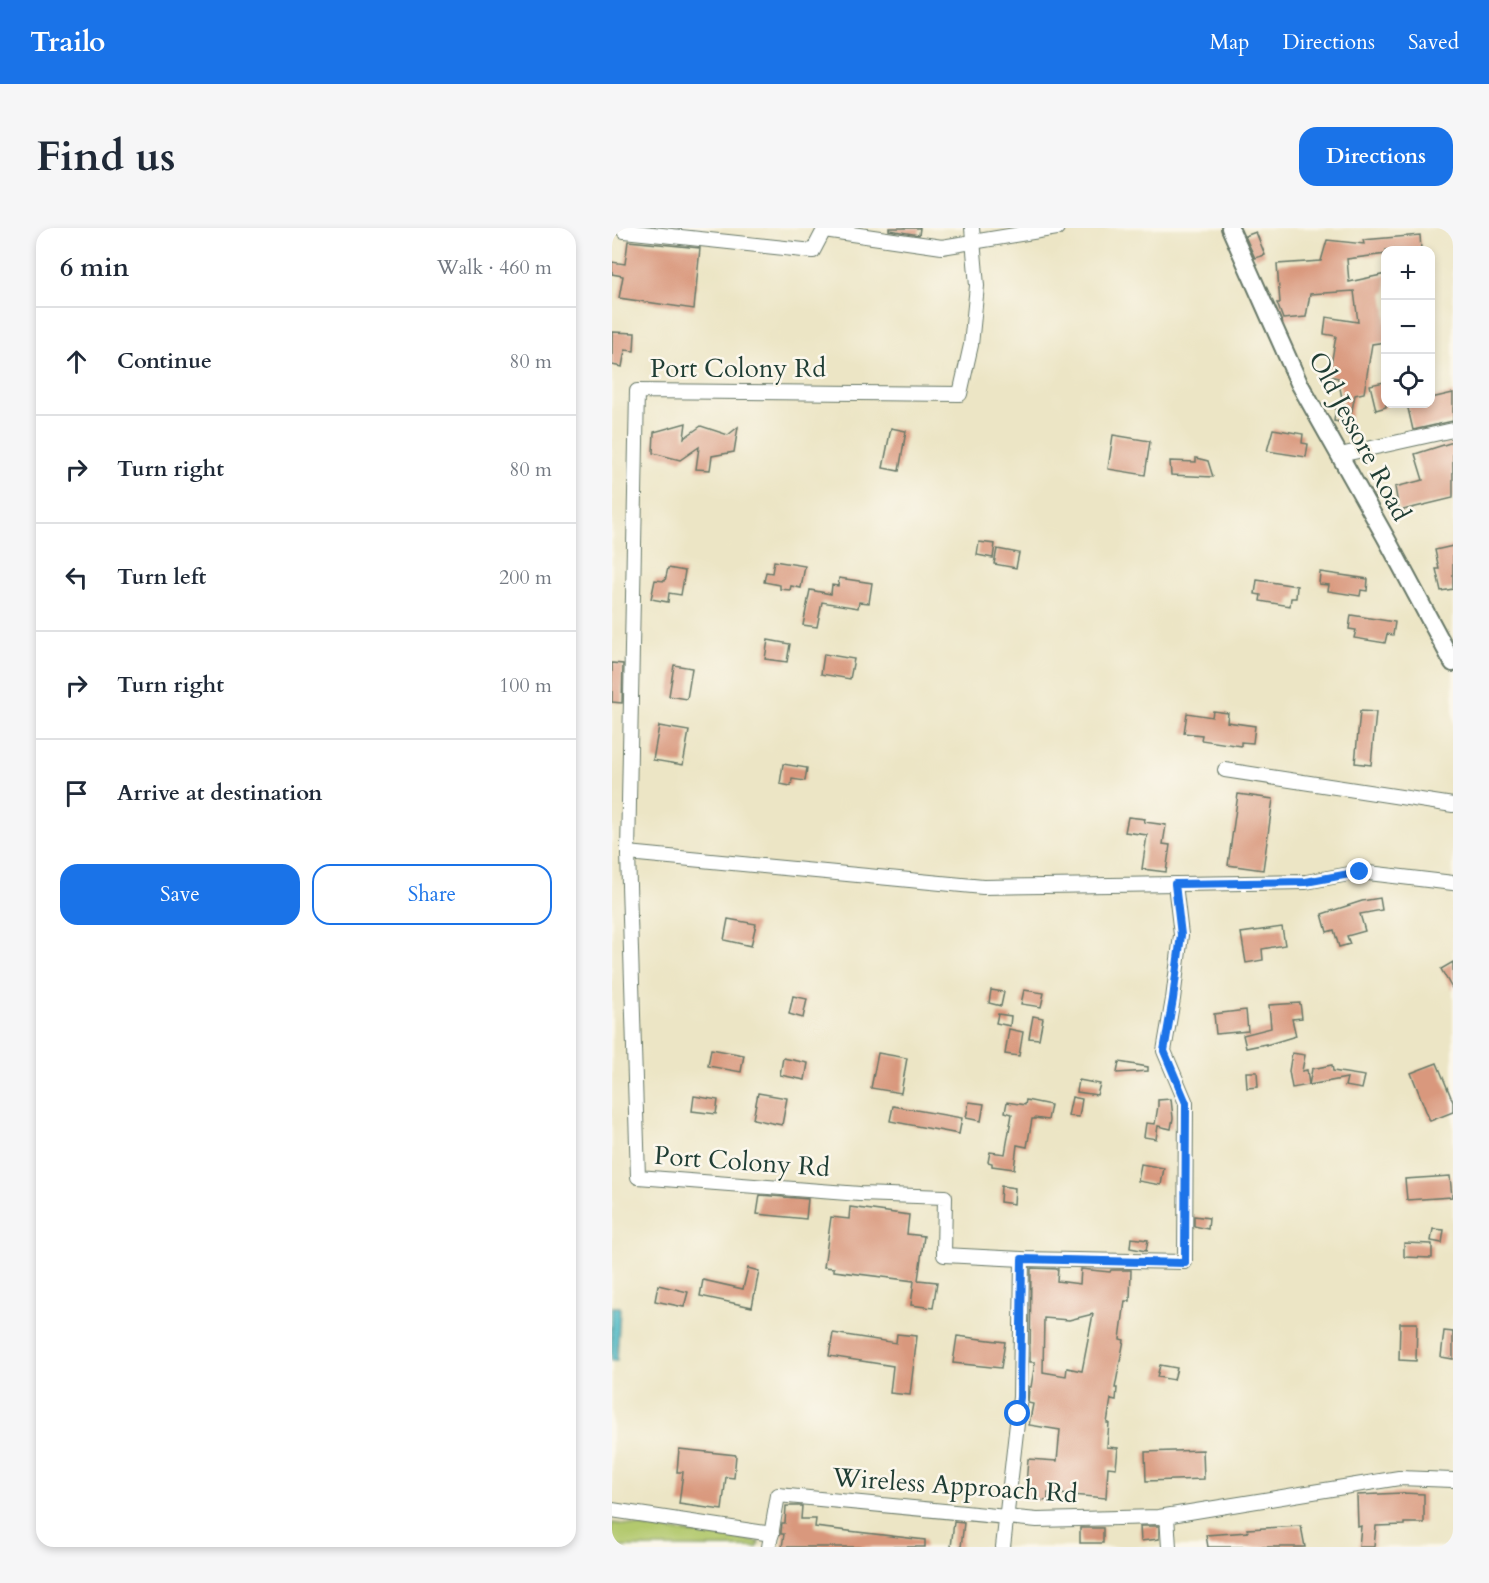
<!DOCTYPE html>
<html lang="en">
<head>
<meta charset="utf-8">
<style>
	body { margin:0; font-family:Cardo,serif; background:#f6f6f7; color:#1f2937 }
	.controls { position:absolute; right:18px; top:18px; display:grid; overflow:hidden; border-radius:12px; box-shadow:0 3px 9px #0003 }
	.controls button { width:54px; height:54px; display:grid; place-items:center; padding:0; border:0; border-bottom:2px solid #e0e1e3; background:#fff; color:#1f2937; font:30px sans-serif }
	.stop { position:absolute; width:18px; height:18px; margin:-14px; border:4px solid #1a73e8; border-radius:50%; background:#fff }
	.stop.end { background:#1a73e8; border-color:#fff; box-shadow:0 2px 6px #0008 }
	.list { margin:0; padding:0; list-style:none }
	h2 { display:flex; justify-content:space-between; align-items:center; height:78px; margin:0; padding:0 24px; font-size:26px }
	h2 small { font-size:20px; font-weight:400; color:#747a83 }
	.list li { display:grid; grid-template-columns:39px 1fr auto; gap:18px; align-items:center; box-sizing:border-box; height:108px; padding:0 24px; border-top:2px solid #e0e1e3 }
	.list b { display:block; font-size:22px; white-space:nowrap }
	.list em { font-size:20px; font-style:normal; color:#747a83 }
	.actions { display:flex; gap:12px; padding:18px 24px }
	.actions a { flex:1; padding:14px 0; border:2px solid #1a73e8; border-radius:18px; text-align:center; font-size:21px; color:#1a73e8 }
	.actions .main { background:#1a73e8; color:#fff }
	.icon { flex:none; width:33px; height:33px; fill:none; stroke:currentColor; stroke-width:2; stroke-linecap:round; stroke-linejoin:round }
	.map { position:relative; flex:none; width:841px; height:1319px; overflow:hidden; border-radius:18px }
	header { display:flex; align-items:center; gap:36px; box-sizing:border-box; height:84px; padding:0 30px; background:#1a73e8; color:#fff }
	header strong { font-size:28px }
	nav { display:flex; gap:33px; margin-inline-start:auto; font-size:21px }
	.intro { display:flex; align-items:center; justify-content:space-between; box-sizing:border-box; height:144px; padding:0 36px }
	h1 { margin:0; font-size:42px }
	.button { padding:15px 27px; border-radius:18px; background:#1a73e8; color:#fff; font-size:21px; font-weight:700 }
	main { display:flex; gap:36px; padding:0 36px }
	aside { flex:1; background:#fff; border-radius:18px; box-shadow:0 3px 9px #0003 }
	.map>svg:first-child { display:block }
	.green { fill:#b3c96e; stroke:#698351; stroke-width:1.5 }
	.water { fill:#4ab7c5; stroke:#347a7c; stroke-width:1.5 }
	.building { fill:#d9987d; fill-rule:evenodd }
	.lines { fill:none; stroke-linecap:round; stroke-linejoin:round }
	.minor-casing { stroke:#677867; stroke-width:16 }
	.major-casing { stroke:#677867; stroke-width:20 }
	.minor { stroke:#fff; stroke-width:14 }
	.major { stroke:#fff; stroke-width:16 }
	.route { stroke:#1a73e8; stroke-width:8 }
	.labels { text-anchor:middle; stroke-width:5; stroke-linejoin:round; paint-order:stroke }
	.street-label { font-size:26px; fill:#1f3d34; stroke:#fbf7ec }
</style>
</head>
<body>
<header>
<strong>Trailo</strong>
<nav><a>Map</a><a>Directions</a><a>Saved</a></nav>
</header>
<div class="intro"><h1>Find us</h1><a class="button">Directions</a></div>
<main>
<aside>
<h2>6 min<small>Walk · 460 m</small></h2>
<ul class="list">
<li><svg class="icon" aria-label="ahead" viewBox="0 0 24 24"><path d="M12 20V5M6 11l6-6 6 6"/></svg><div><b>Continue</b></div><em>80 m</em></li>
<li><svg class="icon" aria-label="right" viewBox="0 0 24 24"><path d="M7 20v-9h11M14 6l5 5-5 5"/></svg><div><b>Turn right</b></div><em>80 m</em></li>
<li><svg class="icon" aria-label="left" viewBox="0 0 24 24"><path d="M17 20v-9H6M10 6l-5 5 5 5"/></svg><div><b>Turn left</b></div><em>200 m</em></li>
<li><svg class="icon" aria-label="right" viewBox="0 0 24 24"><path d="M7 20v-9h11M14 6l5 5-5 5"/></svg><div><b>Turn right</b></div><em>100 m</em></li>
<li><svg class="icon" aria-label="arrive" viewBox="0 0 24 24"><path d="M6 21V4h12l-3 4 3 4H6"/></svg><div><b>Arrive at destination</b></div></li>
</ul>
<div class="actions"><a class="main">Save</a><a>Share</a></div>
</aside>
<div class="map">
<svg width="841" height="1319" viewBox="0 0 841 1319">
	<rect width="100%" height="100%" fill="#fbf7ec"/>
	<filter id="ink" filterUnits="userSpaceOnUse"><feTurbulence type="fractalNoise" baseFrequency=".0167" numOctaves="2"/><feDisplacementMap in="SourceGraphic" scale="12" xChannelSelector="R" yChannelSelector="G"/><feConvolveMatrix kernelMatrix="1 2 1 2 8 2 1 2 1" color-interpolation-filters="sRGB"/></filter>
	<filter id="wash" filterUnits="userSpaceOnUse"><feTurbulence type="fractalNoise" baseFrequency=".008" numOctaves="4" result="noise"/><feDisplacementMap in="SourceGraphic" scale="24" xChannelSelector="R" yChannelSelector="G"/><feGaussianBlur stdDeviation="1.35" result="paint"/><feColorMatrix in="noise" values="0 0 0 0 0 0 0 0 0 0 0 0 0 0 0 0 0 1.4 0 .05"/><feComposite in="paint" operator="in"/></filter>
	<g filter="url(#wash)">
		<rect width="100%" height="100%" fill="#ece5c5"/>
		<path class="green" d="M0,1295L147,1314L146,1319H0Z"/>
		<path class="water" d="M0,1079H8L5,1133H0Z"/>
		<g id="blocks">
			<g class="building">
				<path d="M277,0H308L307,7L277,2Z"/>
				<path d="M644,4L653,27L643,30L633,8Z"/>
				<path d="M808,7L809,22H774V26L735,31L737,54L774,46V64L771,65L774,84V114L760,116L752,165L743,167L736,201L735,195L722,193L724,179L732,180L726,150L717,148L724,108L712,106L714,89L746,94L742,63L698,66L694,89L671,91L665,75H668L665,36L709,33L715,12L752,16L751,12Z"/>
				<path d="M16,13L88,20L82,81L7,70L11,48L0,46V34L13,36Z"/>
				<path d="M0,104L23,105L22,123L13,122L10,139L0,137Z"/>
				<path d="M772,154L774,160V179L764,182L758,157Z"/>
				<path d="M841,165V193L801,202L795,176H819V170Z"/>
				<path d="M74,195L72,210L89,198L116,207L126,199L122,224L100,228L98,242L84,241L87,219L68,232L41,225L42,204Z"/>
				<path d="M279,200L294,203L287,243L271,240Z"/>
				<path d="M661,201L691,206L690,215L696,216L694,229L655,223Z"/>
				<path d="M501,207L538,213L533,247L496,241Z"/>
				<path d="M841,214V270L787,283L783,259L811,252L803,226Z"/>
				<path d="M584,230L596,233L601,249L559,247L558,233L584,234Z"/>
				<path d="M367,314L383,316L381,330L365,327Z"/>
				<path d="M841,318V361L829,363L824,341H827L823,322Z"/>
				<path d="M385,321L407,325L404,340L382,336Z"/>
				<path d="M162,333L193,338L189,360L179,358L178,362L168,361V357L152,354L154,344L160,345Z"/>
				<path d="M56,340L73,343L69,367L57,365L56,374L39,371L43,352L53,353Z"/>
				<path d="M708,344L756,351L755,363L749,362L748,368L716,363L717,357L707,356Z"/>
				<path d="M227,350L260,355L257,375L247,374L246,380L210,374L205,399L191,397L198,362L219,366L220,357L226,358Z"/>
				<path d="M645,352L685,358L684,370H679L678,378L648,373L649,367L643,366Z"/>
				<path d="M739,387L783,394L781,407L775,406L773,415L742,410L744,402L737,401Z"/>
				<path d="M156,412L178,416L175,434L153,431Z"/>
				<path d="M212,426L242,431L238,451L209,446Z"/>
				<path d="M0,435L11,436L10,475L0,474Z"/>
				<path d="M62,437L80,440L75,471L57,468Z"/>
				<path d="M601,483L616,485L615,494L643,498L641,515L629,514V518L589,512L590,507L572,505L575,485L600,489Z"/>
				<path d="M748,483L764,484L759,537L743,535Z"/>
				<path d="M47,498L77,503L71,537L41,532Z"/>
				<path d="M171,536L195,540L193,553L180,551L179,558L168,556Z"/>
				<path d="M626,566L661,571L651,642L616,637Z"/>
				<path d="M516,589L533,591L532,594L554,597L551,616L558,617L554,644L530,641L535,607L513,604Z"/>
				<path d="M768,670L770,682L748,686L753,703L735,708L738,716L727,719L722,702L715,704L710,686L750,673Z"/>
				<path d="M116,691L144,696L139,718L112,712Z"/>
				<path d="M670,699L673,717L650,721L651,732L634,735L629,705Z"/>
				<path d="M841,734V762L829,741Z"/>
				<path d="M379,762L392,764L389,778L377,775Z"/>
				<path d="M412,762L432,765L429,779L409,776Z"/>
				<path d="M181,768L195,771L191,790L177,786Z"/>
				<path d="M688,775L690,790L680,791L684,808L654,817V816L634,820L631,807L659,800L657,777Z"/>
				<path d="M634,782L636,803L604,806L602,786Z"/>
				<path d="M386,786L399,788L398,798L384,795Z"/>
				<path d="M421,788L431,790L427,811L417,810Z"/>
				<path d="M397,801L411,804L407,828L393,826Z"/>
				<path d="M99,821L132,827L129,844L96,838Z"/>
				<path d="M266,825L295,830L289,865L259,860Z"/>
				<path d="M680,825L693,827L690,843L695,842L697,857L680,860L677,843Z"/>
				<path d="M171,830L196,835L193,852L168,847Z"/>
				<path d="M507,834L536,839V843L505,845Z"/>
				<path d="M825,835L841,874V884L818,893L799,845Z"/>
				<path d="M720,837L721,843L753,848L750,861L733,858L735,850L697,857L700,841Z"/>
				<path d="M634,844H645L646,859L635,860Z"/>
				<path d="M467,852L488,856L485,867L465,864Z"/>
				<path d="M146,865L175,870L170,897L141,891Z"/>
				<path d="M82,868L106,872L104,886L80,883Z"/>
				<path d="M460,869L470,871L467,889L456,888Z"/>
				<path d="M559,871L561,890L559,901L546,898L544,911L532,909L534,895L543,896L546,878V872Z"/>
				<path d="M414,872L439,877L436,892L423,890V891H420L415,919L405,917L402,941L380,938V935L376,934L378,924L393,926L400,886L393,884L395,874L413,877Z"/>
				<path d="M357,874L372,876L369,893L354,890Z"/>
				<path d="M281,878L350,890L347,906L278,893Z"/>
				<path d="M529,936L552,940L549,957L526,953Z"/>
				<path d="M838,948L840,969L795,972L793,951Z"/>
				<path d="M389,958L403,960L402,976L388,974Z"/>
				<path d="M148,967L196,971L194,991L145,986Z"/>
				<path d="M238,979L297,987L295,1006L312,1008L306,1052L325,1054L321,1080L299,1077L302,1053L222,1043V1040L212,1039L219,989L237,991Z"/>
				<path d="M582,988L597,990L596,1001L582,998Z"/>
				<path d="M821,1001L832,1002L830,1015L819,1013Z"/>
				<path d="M519,1010L536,1012L534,1023L518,1020Z"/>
				<path d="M792,1015L820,1016V1030L792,1029Z"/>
				<path d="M136,1040L147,1043L140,1079L88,1068L91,1052L131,1061Z"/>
				<path d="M419,1040L446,1041L445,1053L468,1056L469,1041L498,1044L499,1042H519L518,1073H513L508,1111L512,1112L503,1160H505L504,1172L499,1171L495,1195H497L495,1219L506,1220L504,1240L496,1239L494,1270L436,1265V1273L413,1271L416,1231L445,1233L448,1202L417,1197L421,1176L416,1175L417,1159H419L423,1134H418ZM481,1086L470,1143L455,1140L454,1148L431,1144L432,1090L457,1092Z"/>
				<path d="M46,1057L76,1064L72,1079L43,1073Z"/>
				<path d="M788,1095H805L804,1133L787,1132Z"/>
				<path d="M832,1103L841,1104V1131L829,1129Z"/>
				<path d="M221,1105L284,1115L285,1106L305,1108L298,1167L278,1165L281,1138L217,1128Z"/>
				<path d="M345,1108L393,1114L389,1140L341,1135Z"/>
				<path d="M548,1137L565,1140L562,1152L545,1149Z"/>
				<path d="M67,1221L124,1227L122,1250L114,1249L110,1282L67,1276L71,1244H65Z"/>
				<path d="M591,1222L592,1251L534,1253L533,1224Z"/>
				<path d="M790,1265L812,1266V1295H792V1297L764,1298L762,1319H747L749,1298L746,1299L745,1267Z"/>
				<path d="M174,1278H190L189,1291H204L203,1299L313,1312V1319H170L172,1306H169V1304L170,1295H173Z"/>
				<path d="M342,1294L352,1295L349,1319H339Z"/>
				<path d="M528,1298H547V1311L529,1313Z"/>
				<path d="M689,1298L693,1319H596L594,1307L636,1304L635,1301Z"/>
				<rect x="468" y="1300" width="23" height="15"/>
			</g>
		</g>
	</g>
	<g filter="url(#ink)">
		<use href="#blocks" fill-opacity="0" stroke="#677867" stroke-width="1.5"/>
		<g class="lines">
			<g class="minor-casing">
				<g id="minor">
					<path d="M360,0L365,58L359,117L348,166L25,163L16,625L26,949L248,966L333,969L332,1027L410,1031L573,1034L574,875L552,823L561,771L569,707L563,656"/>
					<path d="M12,3L201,23L212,2L330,19L445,0"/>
					<path d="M728,227L841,202"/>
					<path d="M613,542L841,577"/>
					<path d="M16,625L371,659L694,654L748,644L841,655"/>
					<path d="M0,1282L160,1306"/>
					<path d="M555,1288L557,1319"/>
					<path d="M157,1319L166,1267L425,1292L547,1289L787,1250L841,1252"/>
					<path d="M391,1319L408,1169L410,1031"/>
				</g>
			</g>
			<g class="major-casing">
				<path id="major" d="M618,0L687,155L774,310L841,435"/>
			</g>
			<use href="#minor" class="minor"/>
			<use href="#major" class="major"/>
		</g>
	</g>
	<g class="lines" filter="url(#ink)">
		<path class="route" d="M406,1186L408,1169L410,1031L573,1035L574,875L552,823L561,771L569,707L563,656L694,654L748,644"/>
	</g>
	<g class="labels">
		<g class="street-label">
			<text x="126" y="149">Port Colony Rd</text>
			<text transform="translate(748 208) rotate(62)" y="9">Old Jessore Road</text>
			<text transform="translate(130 933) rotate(4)" y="9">Port Colony Rd</text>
			<text transform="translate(343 1257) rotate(4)" y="9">Wireless Approach Rd</text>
		</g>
	</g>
</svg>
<div class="controls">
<button>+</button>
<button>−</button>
<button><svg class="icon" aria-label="locate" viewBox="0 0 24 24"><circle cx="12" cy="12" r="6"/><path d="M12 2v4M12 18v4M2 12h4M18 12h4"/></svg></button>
</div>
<div class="stop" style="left:406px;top:1186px"></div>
<div class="stop end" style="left:748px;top:644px"></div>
</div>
</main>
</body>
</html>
